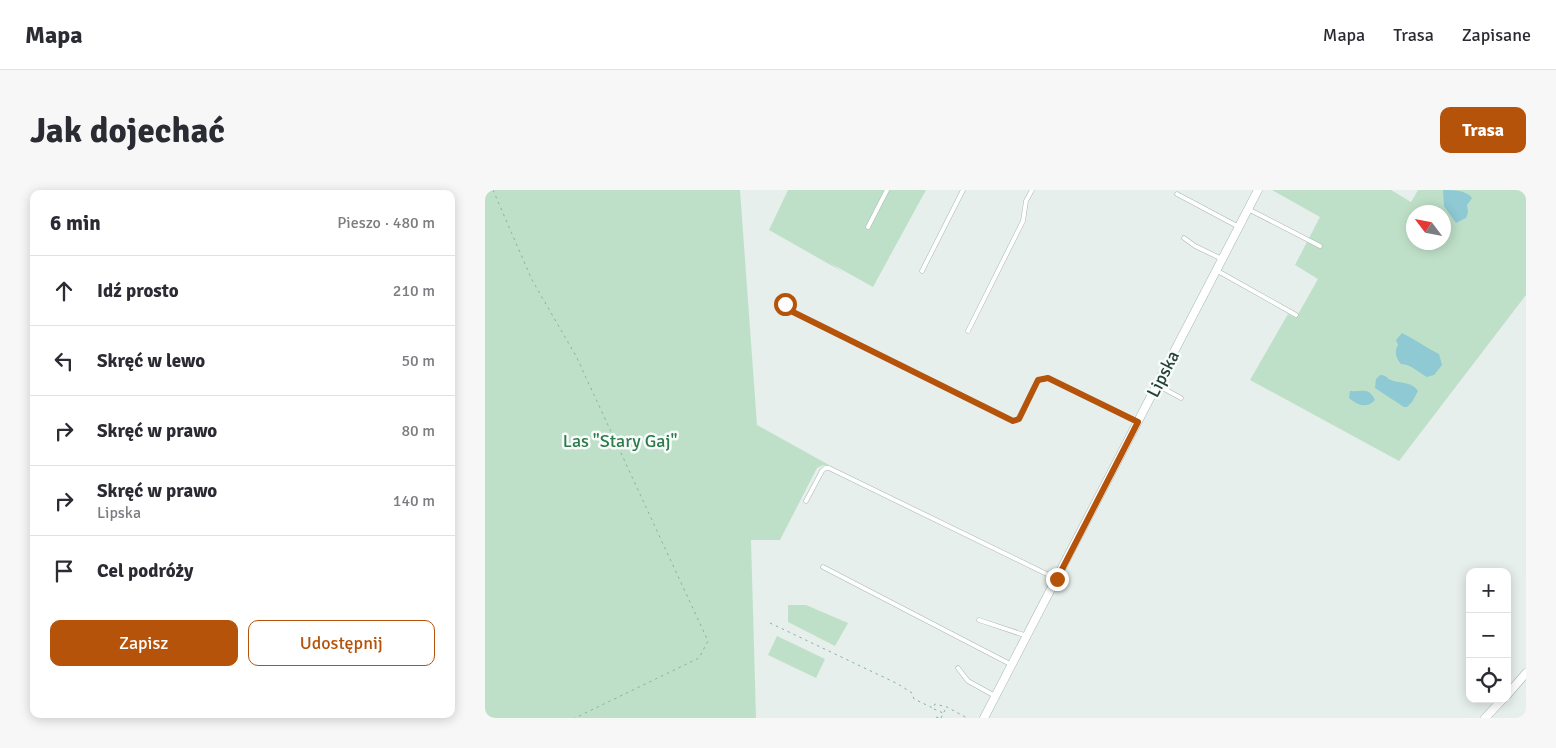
<!DOCTYPE html>
<html lang="pl">
<head>
<meta charset="utf-8">
<style>
	body { margin:0; font-family:Signika,sans-serif; background:#f7f7f7; color:#2b2b33 }
	.controls { position:absolute; right:15px; bottom:15px; display:grid; overflow:hidden; border-radius:10px; box-shadow:0 2px 12px #0003 }
	.controls button { width:45px; height:45px; display:grid; place-items:center; padding:0; border:0; border-bottom:1px solid #e1e1e2; background:#fff; color:#2b2b33; font:25px sans-serif }
	.compass { position:absolute; left:921px; top:15px; width:45px; height:45px; border-radius:50%; background:#fff; box-shadow:0 2px 12px #0003; rotate:302deg }
	.stop { position:absolute; width:15px; height:15px; margin:-11px; border:4px solid #b45309; border-radius:50%; background:#fff }
	.stop.end { background:#b45309; border-color:#fff; box-shadow:0 1px 5px #0008 }
	.list { margin:0; padding:0; list-style:none }
	h2 { display:flex; justify-content:space-between; align-items:center; height:65px; margin:0; padding:0 20px; font-size:21px }
	h2 small { font-size:16px; font-weight:400; color:#7c7c81 }
	.list li { display:grid; grid-template-columns:32px 1fr auto; gap:15px; align-items:center; box-sizing:border-box; height:70px; padding:0 20px; border-top:1px solid #e1e1e2 }
	.list b { display:block; font-size:19px; white-space:nowrap }
	.list p { margin:0; font-size:16px; white-space:nowrap; color:#7c7c81 }
	.list em { font-size:16px; font-style:normal; color:#7c7c81 }
	.actions { display:flex; gap:10px; padding:15px 20px }
	.actions a { flex:1; padding:11px 0; border:1px solid #b45309; border-radius:10px; text-align:center; font-size:18px; color:#b45309 }
	.actions .main { background:#b45309; color:#fff }
	.icon { flex:none; width:28px; height:28px; fill:none; stroke:currentColor; stroke-width:2; stroke-linecap:round; stroke-linejoin:round }
	.map { position:relative; flex:none; width:1041px; height:528px; overflow:hidden; border-radius:10px }
	header { display:flex; align-items:center; gap:30px; box-sizing:border-box; height:70px; padding:0 25px; background:#fff; border-bottom:1px solid #e1e1e2 }
	header strong { font-size:24px }
	nav { display:flex; gap:28px; margin-inline-start:auto; font-size:18px }
	.intro { display:flex; align-items:center; justify-content:space-between; box-sizing:border-box; height:120px; padding:0 30px }
	h1 { margin:0; font-size:35px }
	.button { padding:12px 22px; border-radius:10px; background:#b45309; color:#fff; font-size:18px; font-weight:700 }
	main { display:flex; gap:30px; padding:0 30px }
	aside { flex:1; background:#fff; border-radius:10px; box-shadow:0 2px 12px #0003 }
	.map>svg:first-child { display:block }
	.green { fill:#bfe0c8; fill-rule:evenodd }
	.water { fill:#8ec9d4 }
	.lines { fill:none; stroke-linecap:round; stroke-linejoin:round }
	.service-casing { stroke:#a8b8b2; stroke-width:5 }
	.minor-casing { stroke:#a8b8b2; stroke-width:9 }
	.path { stroke:#86b3a5; stroke-width:1; stroke-dasharray:2.5 4; stroke-linecap:butt }
	.service { stroke:#fff; stroke-width:4 }
	.minor { stroke:#fff; stroke-width:8 }
	.route { stroke:#b45309; stroke-width:6 }
	.labels { text-anchor:middle; stroke-width:5; stroke-linejoin:round; paint-order:stroke }
	.street-label { font-size:18px; fill:#24423a; stroke:#f7fbf9 }
	.park-label { font-size:18px; fill:#2d7a4b; stroke:#f7fbf9 }
</style>
</head>
<body>
<header>
<strong>Mapa</strong>
<nav><a>Mapa</a><a>Trasa</a><a>Zapisane</a></nav>
</header>
<div class="intro"><h1>Jak dojechać</h1><a class="button">Trasa</a></div>
<main>
<aside>
<h2>6 min<small>Pieszo · 480 m</small></h2>
<ul class="list">
<li><svg class="icon" aria-label="ahead" viewBox="0 0 24 24"><path d="M12 20V5M6 11l6-6 6 6"/></svg><div><b>Idź prosto</b></div><em>210 m</em></li>
<li><svg class="icon" aria-label="left" viewBox="0 0 24 24"><path d="M17 20v-9H6M10 6l-5 5 5 5"/></svg><div><b>Skręć w lewo</b></div><em>50 m</em></li>
<li><svg class="icon" aria-label="right" viewBox="0 0 24 24"><path d="M7 20v-9h11M14 6l5 5-5 5"/></svg><div><b>Skręć w prawo</b></div><em>80 m</em></li>
<li><svg class="icon" aria-label="right" viewBox="0 0 24 24"><path d="M7 20v-9h11M14 6l5 5-5 5"/></svg><div><b>Skręć w prawo</b><p>Lipska</p></div><em>140 m</em></li>
<li><svg class="icon" aria-label="arrive" viewBox="0 0 24 24"><path d="M6 21V4h12l-3 4 3 4H6"/></svg><div><b>Cel podróży</b></div></li>
</ul>
<div class="actions"><a class="main">Zapisz</a><a>Udostępnij</a></div>
</aside>
<div class="map">
<svg width="1041" height="528" viewBox="0 0 1041 528">
	<rect width="100%" height="100%" fill="#e6efeb"/>
	<g class="green">
		<path d="M0,0H255L272,235L344,275H338L332,278L295,350H266L271,528H0Z"/>
		<path d="M303,0H441L388,97L345,73L358,82L284,40Z"/>
		<path d="M787,0H906L926,12L933,0H1041V105L914,271L765,190L803,124L811,128L833,89L810,75L835,27ZM928,22H958V52H928Z"/>
		<path d="M303,415H321L363,433L350,456L303,432Z"/>
		<path d="M292,446L340,469L331,488L283,465Z"/>
	</g>
	<g class="water">
		<path d="M958,0C969,0 981,0 987,8L982,15L983,22L981,28L971,33L959,16Z"/>
		<path d="M917,143C930,149 941,158 954,164L957,175L949,185L942,187C934,183 926,174 916,174C911,168 909,162 913,155L911,150Z"/>
		<path d="M895,185C902,185 901,188 906,190C916,194 926,191 933,201L927,212L922,217H919L890,198L891,189Z"/>
		<path d="M865,201C877,202 884,197 890,210C882,219 872,215 864,208Z"/>
	</g>
	<g class="lines">
		<g class="service-casing">
			<g id="service">
				<path d="M692,4L754,37"/>
				<path d="M763,19L835,56"/>
				<path d="M383,37L402,0"/>
				<path d="M699,48L710,56L737,69"/>
				<path d="M731,80L811,125"/>
				<path d="M437,81L478,0"/>
				<path d="M300,114L308,122L528,231L533,229L553,190L563,188L653,232"/>
				<path d="M483,141L538,31L541,11L547,0"/>
				<path d="M672,195L696,208"/>
				<path d="M321,311L337,281L340,278H344L572,389"/>
				<path d="M338,377L527,475"/>
				<path d="M494,430L542,446"/>
				<path d="M473,478L483,491L510,506"/>
			</g>
		</g>
		<g class="minor-casing">
			<g id="minor">
				<path d="M1022,505L1041,483"/>
				<path d="M499,528L773,0"/>
				<path d="M1000,528L1018,509"/>
			</g>
		</g>
		<g class="path">
			<path d="M8,0L47,90L91,166L223,451L214,468L90,528"/>
			<path d="M285,433L413,494L427,503L429,509L448,518L450,514L462,517L482,528"/>
			<path d="M449,519L458,523"/>
			<path d="M451,527L454,528"/>
			<path d="M456,528L461,518"/>
		</g>
		<use href="#service" class="service"/>
		<use href="#minor" class="minor"/>
	</g>
	<g class="lines">
		<path class="route" d="M300,114L308,122L528,231L534,229L553,190L563,188L653,232L572,389"/>
	</g>
	<g class="labels">
		<g class="street-label">
			<text transform="translate(678 184) rotate(-63)" y="6">Lipska</text>
		</g>
		<g class="park-label">
			<text x="135" y="257">Las "Stary Gaj"</text>
		</g>
	</g>
</svg>
<div class="controls">
<button>+</button>
<button>−</button>
<button><svg class="icon" aria-label="locate" viewBox="0 0 24 24"><circle cx="12" cy="12" r="6"/><path d="M12 2v4M12 18v4M2 12h4M18 12h4"/></svg></button>
</div>
<svg class="compass" viewBox="-18 -18 36 36"><path d="M0-13l5 13h-10z" fill="#e53935"/><path d="M0 13l5-13h-10z" fill="#7c7c81"/></svg>
<div class="stop" style="left:300px;top:114px"></div>
<div class="stop end" style="left:572px;top:389px"></div>
</div>
</main>
</body>
</html>
